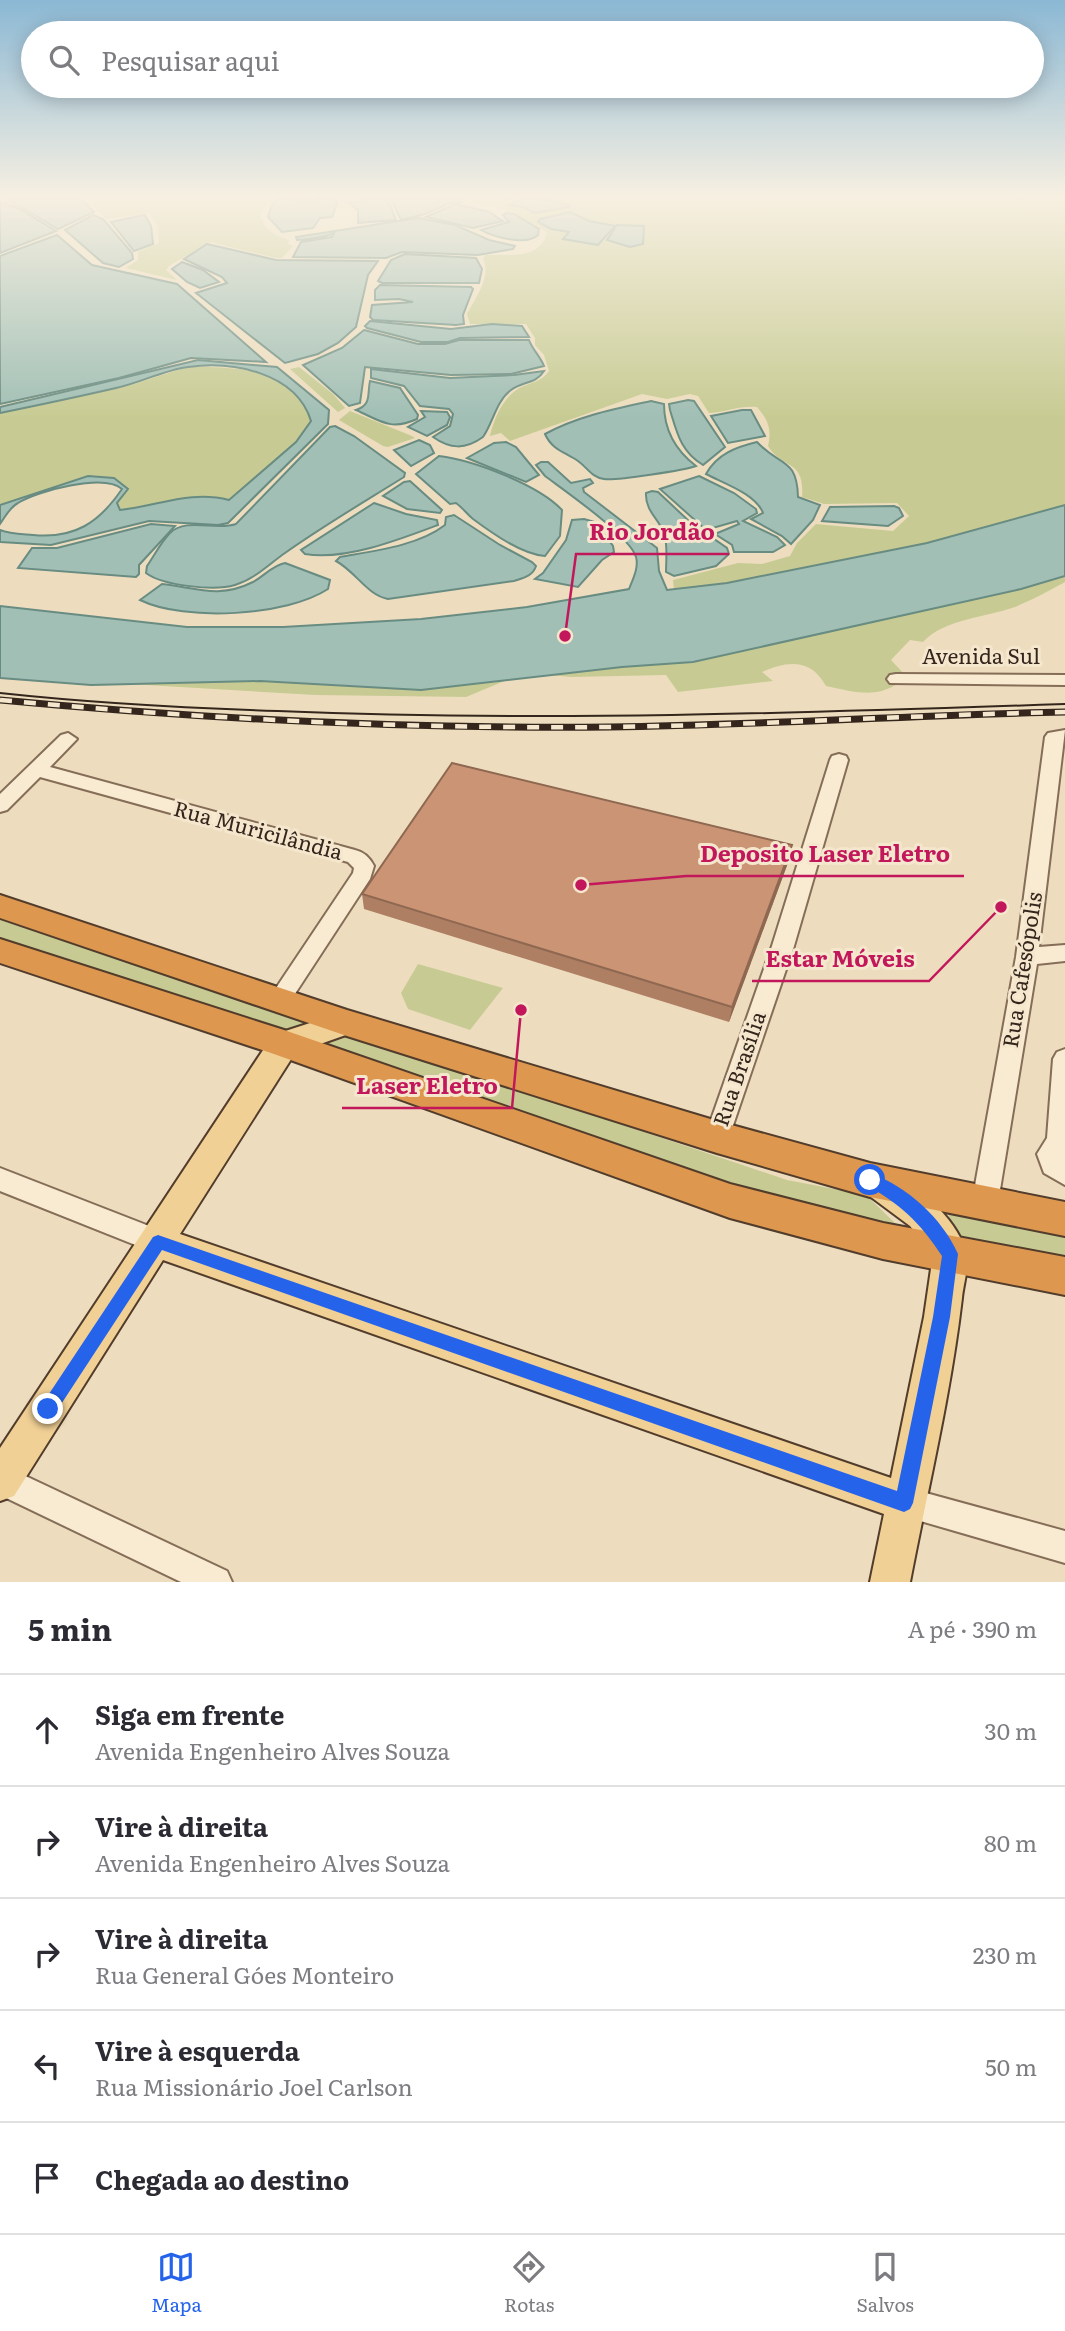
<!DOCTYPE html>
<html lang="pt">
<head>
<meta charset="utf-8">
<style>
	body { margin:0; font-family:Literata,serif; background:#f2f2f3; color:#2b2b33 }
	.stop { position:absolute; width:21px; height:21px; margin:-16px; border:5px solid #2563eb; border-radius:50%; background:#fff }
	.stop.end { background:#2563eb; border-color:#fff; box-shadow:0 2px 7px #0008 }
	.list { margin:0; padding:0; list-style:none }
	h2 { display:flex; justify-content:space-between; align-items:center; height:91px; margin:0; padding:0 28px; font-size:30px }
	h2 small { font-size:23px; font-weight:400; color:#7c7c81 }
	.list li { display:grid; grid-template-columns:46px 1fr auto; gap:21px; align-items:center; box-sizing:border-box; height:112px; padding:0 28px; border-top:2px solid #e1e1e2 }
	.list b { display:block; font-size:26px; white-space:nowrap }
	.list p { margin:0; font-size:23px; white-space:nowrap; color:#7c7c81 }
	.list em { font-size:23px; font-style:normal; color:#7c7c81 }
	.icon { flex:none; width:38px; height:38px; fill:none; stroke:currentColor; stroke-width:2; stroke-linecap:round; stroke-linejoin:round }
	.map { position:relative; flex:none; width:1065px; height:1582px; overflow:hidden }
	.search { position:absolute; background:#fff; box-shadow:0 4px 18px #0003; left:21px; right:21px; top:21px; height:77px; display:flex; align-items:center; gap:18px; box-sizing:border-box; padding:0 24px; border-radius:38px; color:#7c7c81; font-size:26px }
	.sheet { height:651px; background:#fff }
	nav { display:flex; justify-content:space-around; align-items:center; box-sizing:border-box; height:98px; border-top:2px solid #e1e1e2; background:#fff; font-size:19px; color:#7c7c81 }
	nav a { display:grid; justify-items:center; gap:4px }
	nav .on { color:#2563eb }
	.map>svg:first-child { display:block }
	.green { fill:#c7cb93 }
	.water { fill:#a1bfb5; stroke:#698c82; stroke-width:2 }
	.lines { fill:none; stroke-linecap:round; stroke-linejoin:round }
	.minor-casing { stroke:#856d57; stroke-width:4 }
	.major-casing { stroke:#523c2c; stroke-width:4 }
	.highway-casing { stroke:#523c2c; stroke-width:4 }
	.minor { fill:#f8ebd1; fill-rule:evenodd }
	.major { fill:#f1d095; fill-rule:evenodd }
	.highway { fill:#dd974e; fill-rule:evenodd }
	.tram { stroke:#34261c; stroke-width:2 }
	.rail-casing { stroke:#34261c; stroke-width:7 }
	.rail { stroke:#f5e7cd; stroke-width:4.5; stroke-dasharray:12; stroke-linecap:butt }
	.wall { fill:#af7f64 }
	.shaded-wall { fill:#8e6851 }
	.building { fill:#cb9474; stroke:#8e6851; stroke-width:2 }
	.route { fill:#2563eb }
	.labels { text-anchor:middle; stroke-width:6; stroke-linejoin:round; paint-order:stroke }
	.street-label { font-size:21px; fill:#34261c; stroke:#f5e7cd }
	.leader { fill:none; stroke:#c2185b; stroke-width:2.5 }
	.callout-dot { fill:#c2185b; stroke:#f5e7cd; stroke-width:2.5 }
	.callout-label { font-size:23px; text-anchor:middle; font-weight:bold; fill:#c2185b; stroke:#f5e7cd; stroke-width:6; stroke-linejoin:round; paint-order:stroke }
</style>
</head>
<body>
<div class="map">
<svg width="1065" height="1582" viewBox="0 0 1065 1582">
	<rect width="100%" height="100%" fill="#edddbe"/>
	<g class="green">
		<path d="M115,196H270L260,214C264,230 273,235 289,240L288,244L293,246L282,258H276L210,242L169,266L166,270L177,280L126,268L138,260V252L159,243L158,226L149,213L106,219L91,203Z"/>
		<path d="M456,196H1065V505L927,543L727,583L674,590L673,580L738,563L762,564L790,556L797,543L816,524L893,531L909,516L897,503L824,504L802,497C805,459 783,470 768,446C772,429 768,420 757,407C740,405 727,412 709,413L698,396L690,394L667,399L642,394L510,441L501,433L490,436C493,421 502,400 515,391C527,382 540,384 549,371L544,355L535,345V338L526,324H470L467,314C475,299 492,276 483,259L485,255C507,254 541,261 547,232L511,211L461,200Z"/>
		<path d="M187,367C234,367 293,366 311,421L296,442L229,500C191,489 157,506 120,510L117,503L127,489L114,478L88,476L0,505V413L134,384Z"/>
		<path d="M299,367L333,394L345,408L338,412L290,369Z"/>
		<path d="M350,411L412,436L415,438L388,447L383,446L339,420Z"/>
		<path d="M1065,563V582C1049,591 1032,600 1015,607C987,617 944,619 923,642L910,640L891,660L907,677C879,700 859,693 826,686C811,659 789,660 762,672L773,681L678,692L666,675L572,677L524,673L466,697L315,695L113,683L85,672L266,682L330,680Z"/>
		<path d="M0,920L322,1028L291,1038L0,941Z"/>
		<path d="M418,964L503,988L470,1030L408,1009L401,993Z"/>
		<path d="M353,1034L787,1180L866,1195L898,1226L835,1217L685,1175L318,1045Z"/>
		<path d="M948,1208L1065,1233V1263L951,1237Z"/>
	</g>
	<g class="water">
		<path d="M78,196L94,212L58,229L4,197Z"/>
		<path d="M321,196H334L337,204L332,217L320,218L313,228L282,232L268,217L272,205L278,198L315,201Z"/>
		<path d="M452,196L461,202L450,203L425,214L401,220L390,197Z"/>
		<path d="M526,196L570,205V207L534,213L524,207L509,205Z"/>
		<path d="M377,197L387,198L396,220L358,223V210L349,203Z"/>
		<path d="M0,202L18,208L56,231L0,253Z"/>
		<path d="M456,204L489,212L503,221L473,228L426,217Z"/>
		<path d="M570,212L589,221L615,226L598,245L563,239L569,232L551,229L538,222L540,219Z"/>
		<path d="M506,213L514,214L539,229L538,235C527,246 493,237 481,230L509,222L503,215Z"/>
		<path d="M93,215L103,219L132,253L133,259L119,267L103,263L65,230Z"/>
		<path d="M145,215L151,226L153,244L134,251L111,222Z"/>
		<path d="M418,218L455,225L489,240L515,246L513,249L478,255L402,252L386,258L293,257L301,242L332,237L334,233C325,237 310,239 297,240L296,237Z"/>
		<path d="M617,225L644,226L643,244L630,247L607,240Z"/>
		<path d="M57,235L92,265L177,284L266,362L191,358L119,378L0,404V256Z"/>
		<path d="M207,244L276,260L378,261L368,275L356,327L338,343L318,354L285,363L196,293L227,283L222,277L184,259Z"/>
		<path d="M405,254L476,258L482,269L479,283H382L378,281L391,260Z"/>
		<path d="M182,262L203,270L219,282L200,288L187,282L172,269Z"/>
		<path d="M380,285L471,287L473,289L463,315L464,324L456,325L373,320L370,317L372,305L413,302L399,299L375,300V290Z"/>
		<path d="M370,321L451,329L492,324L522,326L529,337L460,338L448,342H421L367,328L365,326Z"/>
		<path d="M364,330L418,344H445L459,340H529C532,349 540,356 544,366L511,374L451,375L365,367L360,403L349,406L303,365L342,348Z"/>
		<path d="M198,360L277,367L329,410L328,424L228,523L218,525L149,521L51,545L0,542V530C10,534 22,534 33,535C74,539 99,523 122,489C104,473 37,491 18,503C10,507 5,517 0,524V505L88,476L114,478L128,489L117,503L120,510C158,506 191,490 229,500L296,442L311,421C296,372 232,361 188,367C164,370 140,383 116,388C77,397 39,405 0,413V407Z"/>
		<path d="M371,369L450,378L514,375L544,371C536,384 523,381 511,390C496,401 493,423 483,437C465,450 450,449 433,437L450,426L453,414L449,409L420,406L404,386L371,378Z"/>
		<path d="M370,381L400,388L418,415L417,419C390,431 381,421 356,410C372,405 367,394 370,381Z"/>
		<path d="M688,400L694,401L725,447L703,465C681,452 677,433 670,410L669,404Z"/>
		<path d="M651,401L664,404C664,430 675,450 696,466C686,470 615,481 604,479C591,477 588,468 578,461C565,452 552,450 545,434C578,416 614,409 651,401Z"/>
		<path d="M742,410H751L765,436L728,443L711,416Z"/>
		<path d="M421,411L447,412L450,417L447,425L427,436L408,427L425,417Z"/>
		<path d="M335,426L354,436L405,473L404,477C364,502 323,526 285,553C269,564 255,579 235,585C215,591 163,586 146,573L147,566C154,556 161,542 170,533C186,517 216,531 236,524L330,427Z"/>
		<path d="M419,440L430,445L434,453L411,466L394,450Z"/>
		<path d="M506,442L516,447L539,475L526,482L467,458L494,443Z"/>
		<path d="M757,442C780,467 797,457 798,497L820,505L813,520L791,544L782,536L751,519L763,513C756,494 723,483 706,474C717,454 736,447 757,442Z"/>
		<path d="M439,456C473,460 539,485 562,510L560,536L545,556C521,554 492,533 473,519C467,514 463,508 456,503L450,504L416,474Z"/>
		<path d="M541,462H548L571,483L590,479L593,483L583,488L584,492L657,548L659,571L667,590L727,583L927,543L1065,505V576L1021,589L693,662L622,667L421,690L260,681L91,685L0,678V606L187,627H283L421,619L527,607L629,589C633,579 639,567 636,557C630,536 565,491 545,476L536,465Z"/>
		<path d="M699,476L734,493L756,509L757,513L743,521L777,537L785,545L773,552H734L732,545L715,534L739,524L737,521L706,530L660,489Z"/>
		<path d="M410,481L442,510L440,513L407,509L383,496L404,482Z"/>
		<path d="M652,491L658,492L691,523L727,548L729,554L716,566L674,576L666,572C666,561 668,544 664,533C659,519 645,511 646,493Z"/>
		<path d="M374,503L406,514L437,520L438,525C401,539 345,561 305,554L301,550Z"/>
		<path d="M894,506L899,508L903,516L888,526L822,521L830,507Z"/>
		<path d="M454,515L500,545L532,562L536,566C533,576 523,578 514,581L388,599C367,595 356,572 336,561L340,557C373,551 418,546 445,525L446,517Z"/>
		<path d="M584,519L595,522L613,546L614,552L602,560L578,587L535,579L543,573L566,540L572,520Z"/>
		<path d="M151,524L175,526L139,565V574L136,577L18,568L32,548H57Z"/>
		<path d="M285,563L330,580L328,589C287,616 185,622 140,600L162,584C197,588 219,599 253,582C264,576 273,565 285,563Z"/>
	</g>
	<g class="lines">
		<g class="minor-casing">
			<g id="minor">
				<path d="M896,674L1065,675V685L890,683L887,679L890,675Z"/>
				<path d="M1065,730L1039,947L1065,945V961L1037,964L998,1202L994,1210L985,1214L976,1210L972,1202L1016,957L1045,737L1048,733Z"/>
				<path d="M68,733L77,739L50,767L355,850C364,852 370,858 374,866L370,879L287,1006L279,1009L271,1006L268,1000L353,873L354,868L348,862L40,777L7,810L0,812V794L61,735Z"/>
				<path d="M839,754L846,756L848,760L794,946L729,1137L726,1145L717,1148L708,1145L705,1137L772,946L830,760L832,756Z"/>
				<path d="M1065,1049V1185L1044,1173L1037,1154L1047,1138L1053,1059L1057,1052Z"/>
				<path d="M0,1168L167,1233L171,1242L167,1251L158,1254L0,1191Z"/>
				<path d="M0,1464L227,1571L232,1582H181L0,1495Z"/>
				<path d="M904,1487L1065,1531V1563L893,1513L889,1502L893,1491Z"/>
			</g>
		</g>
		<g class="major-casing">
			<path id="major" d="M347,1011L357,1015L362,1023L357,1031L295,1053L180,1234L891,1478L924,1317L933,1255L910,1226L871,1197L867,1187L871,1177L883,1172C917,1185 954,1215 966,1251C970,1264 963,1285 962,1298C951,1393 928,1488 910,1582H870L884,1514L163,1260L14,1496L0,1501V1448L273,1035Z"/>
		</g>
		<g class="highway-casing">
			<g id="highway">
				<path d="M0,895L347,1010L717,1121L870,1163L1065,1202V1236L870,1197L717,1153L347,1036L0,918Z"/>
				<path d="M0,939L284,1030L730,1184L883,1223L1065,1257V1295L883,1259L730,1218L274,1054L0,963Z"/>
			</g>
		</g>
		<use href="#minor" class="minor"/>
		<use href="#major" class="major"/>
		<use href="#highway" class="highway"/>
		<path class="tram" d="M0,693C92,703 185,708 278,711C540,722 803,713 1065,704"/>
		<g class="rail-casing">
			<path id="rail" d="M0,700C203,719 406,729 610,727C762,725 913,715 1065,712"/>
		</g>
		<use href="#rail" class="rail"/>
	</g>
	<path class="wall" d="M789,860L729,1022L364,909L362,894Z"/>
	<path class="shaded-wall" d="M792,845L789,860L729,1022L732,1007Z"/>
	<path class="building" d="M452,763L792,845L732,1007L362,894Z"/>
	<linearGradient id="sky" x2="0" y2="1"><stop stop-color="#8bb8d4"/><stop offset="0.47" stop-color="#f7f0e2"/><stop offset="1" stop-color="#f7f0e2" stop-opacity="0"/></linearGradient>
	<rect width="1065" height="418" fill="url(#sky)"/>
	<path class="route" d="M870,1173C908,1187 942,1218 958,1254L950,1317L913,1503L910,1509L904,1512L162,1250L54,1415L48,1418L42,1415L39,1409L153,1237L158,1235L897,1491L933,1317L942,1256C919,1221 901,1205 865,1184L863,1180L865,1175Z"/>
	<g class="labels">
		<g class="street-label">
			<text x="981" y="664">Avenida Sul</text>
			<text transform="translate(258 831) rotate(15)" y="7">Rua Muricilândia</text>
			<text transform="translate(1023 970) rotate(-81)" y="7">Rua Cafesópolis</text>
			<text transform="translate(740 1069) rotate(-71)" y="7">Rua Brasília</text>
		</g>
	</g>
	<path class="leader" d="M565 636L576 554H729M581 885L686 876H964M1001 907L929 981H752M521 1010L512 1108H342"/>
	<g class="callout-dot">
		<circle cx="565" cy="636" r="7"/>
		<circle cx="581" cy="885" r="7"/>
		<circle cx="1001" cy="907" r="7"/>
		<circle cx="521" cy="1010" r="7"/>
	</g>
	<g class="callout-label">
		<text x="652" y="540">Rio Jordão</text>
		<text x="825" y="862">Deposito Laser Eletro</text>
		<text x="840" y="967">Estar Móveis</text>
		<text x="427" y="1094">Laser Eletro</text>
	</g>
</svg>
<div class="stop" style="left:870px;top:1180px"></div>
<div class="stop end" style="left:48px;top:1409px"></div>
<div class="search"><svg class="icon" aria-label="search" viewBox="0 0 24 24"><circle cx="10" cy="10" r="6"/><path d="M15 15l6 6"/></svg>Pesquisar aqui</div>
</div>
<section class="sheet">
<h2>5 min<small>A pé · 390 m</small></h2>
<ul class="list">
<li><svg class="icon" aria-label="ahead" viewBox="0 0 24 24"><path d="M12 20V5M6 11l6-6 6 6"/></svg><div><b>Siga em frente</b><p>Avenida Engenheiro Alves Souza</p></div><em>30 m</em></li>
<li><svg class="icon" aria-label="right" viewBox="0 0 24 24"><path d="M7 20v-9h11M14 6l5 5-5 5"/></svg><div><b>Vire à direita</b><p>Avenida Engenheiro Alves Souza</p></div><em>80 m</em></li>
<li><svg class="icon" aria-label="right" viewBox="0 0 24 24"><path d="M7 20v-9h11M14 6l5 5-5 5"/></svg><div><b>Vire à direita</b><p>Rua General Góes Monteiro</p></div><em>230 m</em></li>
<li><svg class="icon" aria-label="left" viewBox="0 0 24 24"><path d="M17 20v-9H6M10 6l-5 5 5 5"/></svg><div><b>Vire à esquerda</b><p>Rua Missionário Joel Carlson</p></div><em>50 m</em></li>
<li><svg class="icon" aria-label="arrive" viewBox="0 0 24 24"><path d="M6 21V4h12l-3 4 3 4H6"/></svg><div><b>Chegada ao destino</b></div></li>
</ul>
</section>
<nav>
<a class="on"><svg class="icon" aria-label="map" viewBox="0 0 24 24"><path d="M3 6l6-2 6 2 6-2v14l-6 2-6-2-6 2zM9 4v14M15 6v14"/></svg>Mapa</a>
<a><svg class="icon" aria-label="directions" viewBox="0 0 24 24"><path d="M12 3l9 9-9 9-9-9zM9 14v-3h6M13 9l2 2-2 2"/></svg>Rotas</a>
<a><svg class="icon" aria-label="saved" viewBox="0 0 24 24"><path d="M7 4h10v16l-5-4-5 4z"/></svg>Salvos</a>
</nav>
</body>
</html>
